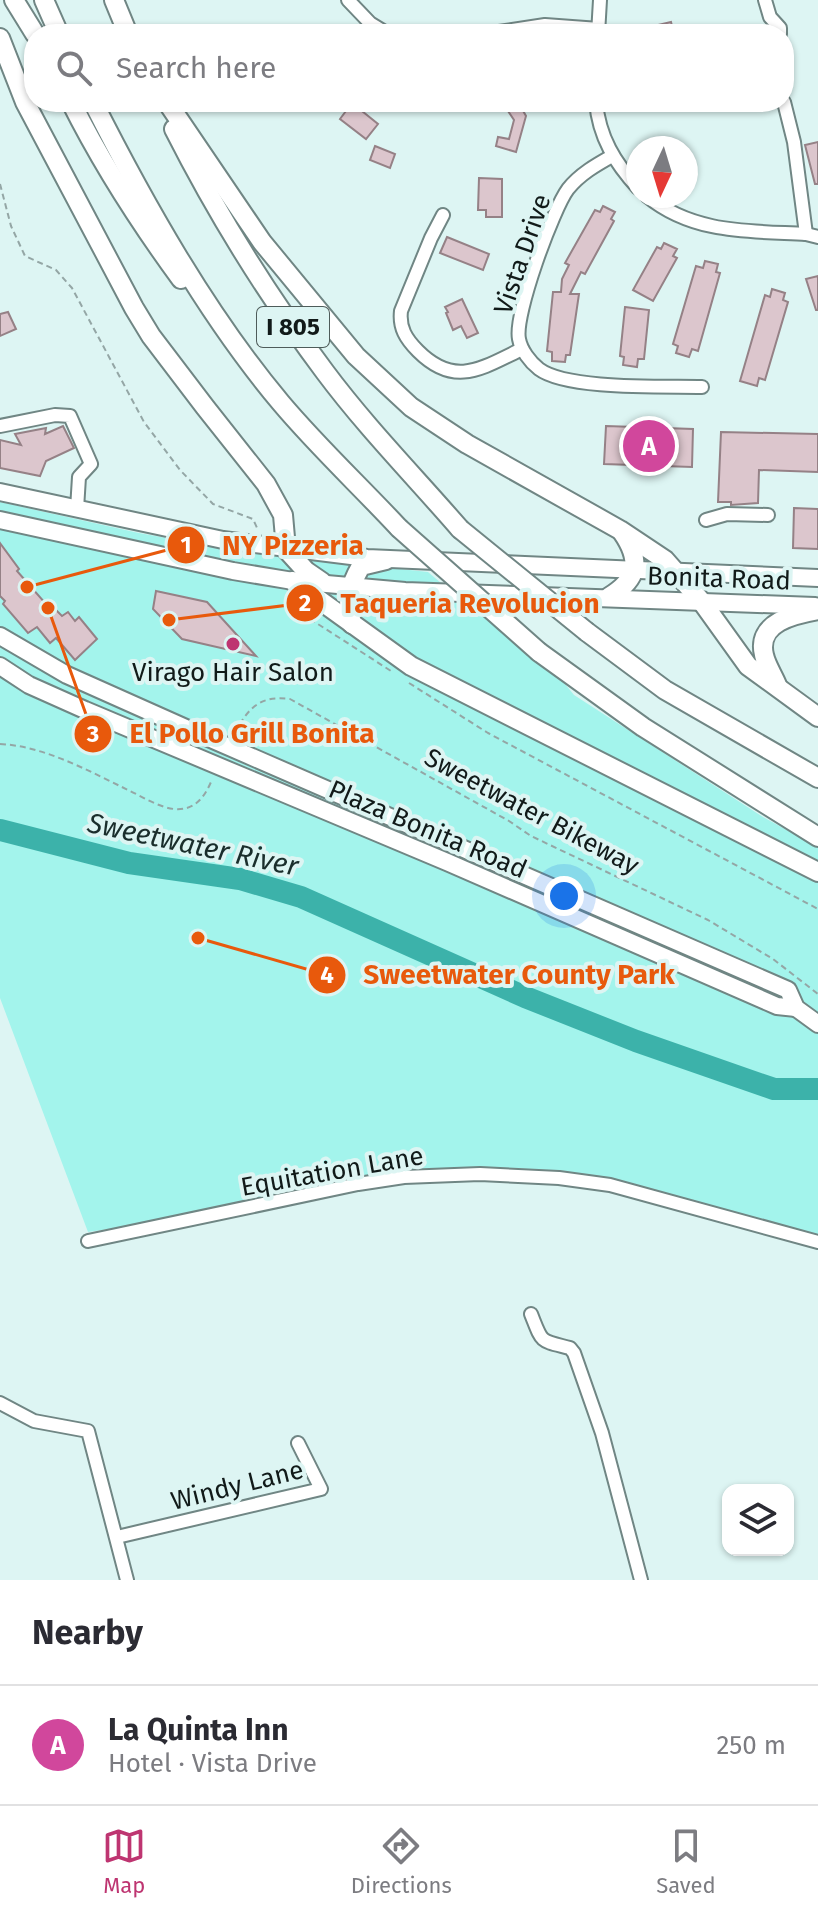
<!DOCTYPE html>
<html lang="en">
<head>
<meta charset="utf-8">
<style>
	body { margin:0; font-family:"Fira Sans",sans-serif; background:#f2f2f3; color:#2b2b33 }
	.controls { position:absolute; right:24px; bottom:24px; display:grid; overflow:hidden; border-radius:16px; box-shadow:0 2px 6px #0004 }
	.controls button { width:72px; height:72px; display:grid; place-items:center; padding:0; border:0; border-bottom:2px solid #e1e1e2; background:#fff; color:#2b2b33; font:40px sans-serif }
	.compass { position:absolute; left:626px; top:136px; width:72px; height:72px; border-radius:50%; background:#fff; box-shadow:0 2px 6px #0004; rotate:184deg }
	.you { position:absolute; left:564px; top:896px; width:28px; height:28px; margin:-20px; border:6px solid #fff; border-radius:50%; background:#1a73e8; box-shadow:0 0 0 12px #1a73e833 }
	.badge { display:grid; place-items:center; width:52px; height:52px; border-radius:50%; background:#be3571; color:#fff; font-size:26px; font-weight:700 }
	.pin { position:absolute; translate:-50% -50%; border:4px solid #fff; box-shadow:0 2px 8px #0006 }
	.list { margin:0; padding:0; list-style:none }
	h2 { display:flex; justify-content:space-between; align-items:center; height:104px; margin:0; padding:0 32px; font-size:34px }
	h2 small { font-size:26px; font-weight:400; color:#7c7c81 }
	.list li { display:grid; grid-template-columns:52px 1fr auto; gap:24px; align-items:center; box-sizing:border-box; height:120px; padding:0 32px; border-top:2px solid #e1e1e2 }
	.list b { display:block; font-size:30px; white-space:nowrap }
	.list p { margin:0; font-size:26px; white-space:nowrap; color:#7c7c81 }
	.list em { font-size:26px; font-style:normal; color:#7c7c81 }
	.icon { flex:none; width:44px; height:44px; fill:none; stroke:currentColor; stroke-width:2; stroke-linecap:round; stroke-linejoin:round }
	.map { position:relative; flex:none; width:818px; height:1580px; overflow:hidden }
	.search { position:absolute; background:#fff; box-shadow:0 2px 6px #0004; left:24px; right:24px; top:24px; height:88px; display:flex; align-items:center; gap:20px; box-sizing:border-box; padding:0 28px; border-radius:32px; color:#7c7c81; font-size:30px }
	.sheet { height:224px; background:#fff }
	nav { display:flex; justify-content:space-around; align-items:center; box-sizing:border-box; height:112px; border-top:2px solid #e1e1e2; background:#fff; font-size:22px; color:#7c7c81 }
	nav a { display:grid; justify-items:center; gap:4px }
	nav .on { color:#be3571 }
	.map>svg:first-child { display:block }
	.green { fill:#a3f4ec }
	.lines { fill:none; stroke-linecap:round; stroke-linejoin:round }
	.river { stroke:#3cb2aa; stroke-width:22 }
	.building { fill:#dcc6cd; stroke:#958186; stroke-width:2 }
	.minor-casing { stroke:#708684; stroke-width:16 }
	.major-casing { stroke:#708684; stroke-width:20 }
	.highway-casing { stroke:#708684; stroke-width:22 }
	.path { stroke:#94a6a5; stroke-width:2; stroke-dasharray:6 4; stroke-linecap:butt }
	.minor { stroke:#fff; stroke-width:12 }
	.major { stroke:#fff; stroke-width:16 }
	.highway { stroke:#fff; stroke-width:18 }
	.highway-bridge-casing { stroke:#708684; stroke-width:22; stroke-linecap:butt }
	.highway-bridge { stroke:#fff; stroke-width:18 }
	.poi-dot { fill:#be3571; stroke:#ddf5f3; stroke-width:3 }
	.labels { text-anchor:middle; stroke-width:8; stroke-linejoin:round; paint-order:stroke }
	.shield { fill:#ddf5f3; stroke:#4e5c5a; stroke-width:2 }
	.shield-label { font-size:24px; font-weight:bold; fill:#111a19 }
	.street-label { font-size:26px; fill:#111a19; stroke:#ddf5f3 }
	.poi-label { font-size:26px; fill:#111a19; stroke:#ddf5f3 }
	.water-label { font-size:28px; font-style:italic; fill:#1a2e2c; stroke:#ddf5f3 }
	.leader { fill:none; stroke:#e8590c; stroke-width:3 }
	.callout-dot { fill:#e8590c; stroke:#ddf5f3; stroke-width:3 }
	.mark-label { font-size:24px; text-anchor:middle; font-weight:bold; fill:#fff }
	.callout-label { font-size:28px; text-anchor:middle; font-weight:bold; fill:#e8590c; stroke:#ddf5f3; stroke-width:8; stroke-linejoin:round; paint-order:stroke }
</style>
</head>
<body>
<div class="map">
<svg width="818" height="1580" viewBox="0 0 818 1580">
	<rect width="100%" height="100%" fill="#ddf5f3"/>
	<path class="green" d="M0,502L139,533L244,552L428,572L467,605L539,652L574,695L763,817L818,847V1242L615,1187L432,1171L145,1224L88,1232L0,998Z"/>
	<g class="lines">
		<path class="river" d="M0,830L129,863L240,879L301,897L525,997L636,1041L774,1089H818"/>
	</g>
	<g class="building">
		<path d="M671,22L674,34H638L637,30Z"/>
		<path d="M502,102H518L526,116L516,152L496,146L498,137L509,139L514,120Z"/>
		<path d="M352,103L378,124L366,139L340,119Z"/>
		<path d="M818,142V184H815L805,145Z"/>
		<path d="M375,146L395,154L390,168L370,160Z"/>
		<path d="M479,178L502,179V217H486V210H478Z"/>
		<path d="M603,206L615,212L611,219L614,221L585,274L581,272L570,294H579L570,355H566L565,362L552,361V352L547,351L553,292H561L562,279L569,265L565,263L595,210L600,212Z"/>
		<path d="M447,237L489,254L483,270L440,253Z"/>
		<path d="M664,243L677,249L673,256L677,258L653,301L633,290L657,247L661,249Z"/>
		<path d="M705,261L718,264L716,272L720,273L698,351L692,349L689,357L676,353L678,346L673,344L696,266L703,268Z"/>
		<path d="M818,276V310H816L806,279Z"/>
		<path d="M772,289L785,293L783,300L788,302L765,380L759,378L757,386L740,381L765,295L770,297Z"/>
		<path d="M462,299L478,333L467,338L461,326L453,330L446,313L448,312L445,307Z"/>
		<path d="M625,307L649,310L644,359H638L637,367L623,365L624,357L620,356Z"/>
		<path d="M8,312L16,329L0,336V314Z"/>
		<path d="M63,426L74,448L46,461L40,476L0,468V440L21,445L15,434L46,428L45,434Z"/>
		<path d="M606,426L693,429L692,467L604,464Z"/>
		<path d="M721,432L818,434V472L759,470L758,503L731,505V502H718Z"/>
		<path d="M794,508L818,509V549L793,548Z"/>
		<path d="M0,543L19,569L17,571L52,611L55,609L62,616L68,612L75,621L79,617L97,639L75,660L56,638L50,643L37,627L28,633L3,604L5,601L0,596Z"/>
		<path d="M156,591L207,602L256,656L182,639L153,609Z"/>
	</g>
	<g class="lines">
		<g class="minor-casing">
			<g id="minor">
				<path d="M348,0L370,23L388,34"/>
				<path d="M765,0L770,17L780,28V34"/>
				<path d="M485,34L545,25L599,29"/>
				<path d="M598,34L600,0"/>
				<path d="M596,102C599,137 615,163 638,188"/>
				<path d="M784,102L794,142L806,234"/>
				<path d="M612,156C596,165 580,174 568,189C553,209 514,315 519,339C521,350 530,362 539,369C567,390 664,386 702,387"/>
				<path d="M647,196C693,234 750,231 806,234L818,237"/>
				<path d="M443,215L431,238L401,311C399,328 406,339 418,351C455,388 482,368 522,349"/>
				<path d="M0,426L55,415L70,416L91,464L79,477L77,509"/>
				<path d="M706,520L727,514L768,515"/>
				<path d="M88,1241L358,1184L404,1177L480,1174L559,1178L610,1185L818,1242"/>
				<path d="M531,1314C543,1344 539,1340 570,1348L574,1353L602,1433L641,1580"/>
				<path d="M0,1403L34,1421L88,1431L127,1580"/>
				<path d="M117,1537L321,1489L298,1443"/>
			</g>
		</g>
		<g class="major-casing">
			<g id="major">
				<path d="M0,492L223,540L367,558L818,578"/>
				<path d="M0,520L233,571L293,581L405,591L815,606"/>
				<path d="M0,636L67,675L197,733L788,990L796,1008L818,1024"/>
				<path d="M0,666L29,685L85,710L447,862L777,1006L796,1008"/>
			</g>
		</g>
		<g class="highway-casing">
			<g id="highway">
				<path d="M14,0L35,34"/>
				<path d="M44,0L59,34"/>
				<path d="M114,0L128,34"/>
				<path d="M0,38L25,102L134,308L151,336L205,407L266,484L283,515L286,549L306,571L322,582"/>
				<path d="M71,102C102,164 140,223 181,279"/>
				<path d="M93,102C145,205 207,315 281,403C318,447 360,486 399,528"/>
				<path d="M167,102L262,242L356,356L411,407L467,444L620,530L665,560L702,602L748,666L818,717"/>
				<path d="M174,129C217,214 268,296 325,372C366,427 415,477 460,529"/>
				<path d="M293,581L411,666L818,872"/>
				<path d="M609,597C638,579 642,561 622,532"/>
				<path d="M352,624C346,600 349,587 361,566L386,560"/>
				<path d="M587,632L665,690L818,778"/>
				<path d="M539,652L643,727L818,837"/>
				<path d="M777,685C773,675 766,665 764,655C756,622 795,614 818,610"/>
			</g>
		</g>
		<g class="path">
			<path d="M0,184L11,226L25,256L56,270L72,288L144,422L180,470L213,504L253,519L258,530"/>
			<path d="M293,598V608L391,671"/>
			<path d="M409,683L488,733L818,909"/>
			<path d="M235,733C248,708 260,695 290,699L509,821L531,836L708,920L773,959L818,994"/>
			<path d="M0,744C44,746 89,771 128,790C143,797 158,807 174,809C194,811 204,798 211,782"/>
		</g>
		<use href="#minor" class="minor"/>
		<use href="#major" class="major"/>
		<use href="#highway" class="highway"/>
		<g class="highway-bridge-casing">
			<g id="highway-bridge">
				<path d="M399,528L539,652"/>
				<path d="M460,529L587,632"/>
			</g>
		</g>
		<use href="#highway-bridge" class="highway-bridge"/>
	</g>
	<circle class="poi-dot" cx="233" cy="644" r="8"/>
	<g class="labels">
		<rect class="shield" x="257" y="307" width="72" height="40" rx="6"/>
		<g class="shield-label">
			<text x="293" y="335">I 805</text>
		</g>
		<g class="street-label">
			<text transform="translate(522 254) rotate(-71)" y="9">Vista Drive</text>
			<text transform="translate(719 578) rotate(2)" y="9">Bonita Road</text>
			<text transform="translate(532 811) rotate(28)" y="9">Sweetwater Bikeway</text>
			<text transform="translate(428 829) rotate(23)" y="9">Plaza Bonita Road</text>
			<text transform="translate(332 1171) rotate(-10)" y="9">Equitation Lane</text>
			<text transform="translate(237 1485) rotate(-14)" y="9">Windy Lane</text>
		</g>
		<g class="poi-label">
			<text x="233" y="681">Virago Hair Salon</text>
		</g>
		<g class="water-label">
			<text transform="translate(193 844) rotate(12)" y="10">Sweetwater River</text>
		</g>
	</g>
	<path class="leader" d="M27 587L186 545M169 620L305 603M48 608L93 734M198 938L327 975"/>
	<g class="callout-dot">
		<circle cx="27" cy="587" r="8"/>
		<circle cx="169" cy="620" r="8"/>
		<circle cx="48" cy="608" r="8"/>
		<circle cx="198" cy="938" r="8"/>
		<circle cx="186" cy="545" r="20"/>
		<circle cx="305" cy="603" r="20"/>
		<circle cx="93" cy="734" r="20"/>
		<circle cx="327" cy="975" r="20"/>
	</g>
	<g class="mark-label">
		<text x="186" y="553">1</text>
		<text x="305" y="611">2</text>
		<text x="93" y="742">3</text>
		<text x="327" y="983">4</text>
	</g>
	<g class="callout-label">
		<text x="293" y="555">NY Pizzeria</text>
		<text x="470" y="613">Taqueria Revolucion</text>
		<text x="252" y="743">El Pollo Grill Bonita</text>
		<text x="519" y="984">Sweetwater County Park</text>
	</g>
</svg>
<div class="controls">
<button><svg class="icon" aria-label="layers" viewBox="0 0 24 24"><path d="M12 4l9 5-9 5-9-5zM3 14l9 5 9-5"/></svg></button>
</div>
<svg class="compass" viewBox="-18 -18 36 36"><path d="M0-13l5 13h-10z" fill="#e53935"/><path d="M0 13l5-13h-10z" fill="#7c7c81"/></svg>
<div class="you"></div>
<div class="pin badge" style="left:649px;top:446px;background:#d1479c">A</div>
<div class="search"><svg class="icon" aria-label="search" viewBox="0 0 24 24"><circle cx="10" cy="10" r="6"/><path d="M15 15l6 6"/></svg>Search here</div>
</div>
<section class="sheet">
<h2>Nearby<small></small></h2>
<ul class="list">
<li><span class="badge" style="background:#d1479c">A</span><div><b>La Quinta Inn</b><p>Hotel · Vista Drive</p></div><em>250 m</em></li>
</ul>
</section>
<nav>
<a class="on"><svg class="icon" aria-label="map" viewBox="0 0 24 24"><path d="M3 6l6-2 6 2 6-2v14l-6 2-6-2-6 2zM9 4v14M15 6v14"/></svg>Map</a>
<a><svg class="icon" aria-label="directions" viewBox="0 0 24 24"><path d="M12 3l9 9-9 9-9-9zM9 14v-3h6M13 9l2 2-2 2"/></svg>Directions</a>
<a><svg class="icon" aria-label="saved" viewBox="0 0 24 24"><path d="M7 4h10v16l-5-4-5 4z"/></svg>Saved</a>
</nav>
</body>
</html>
